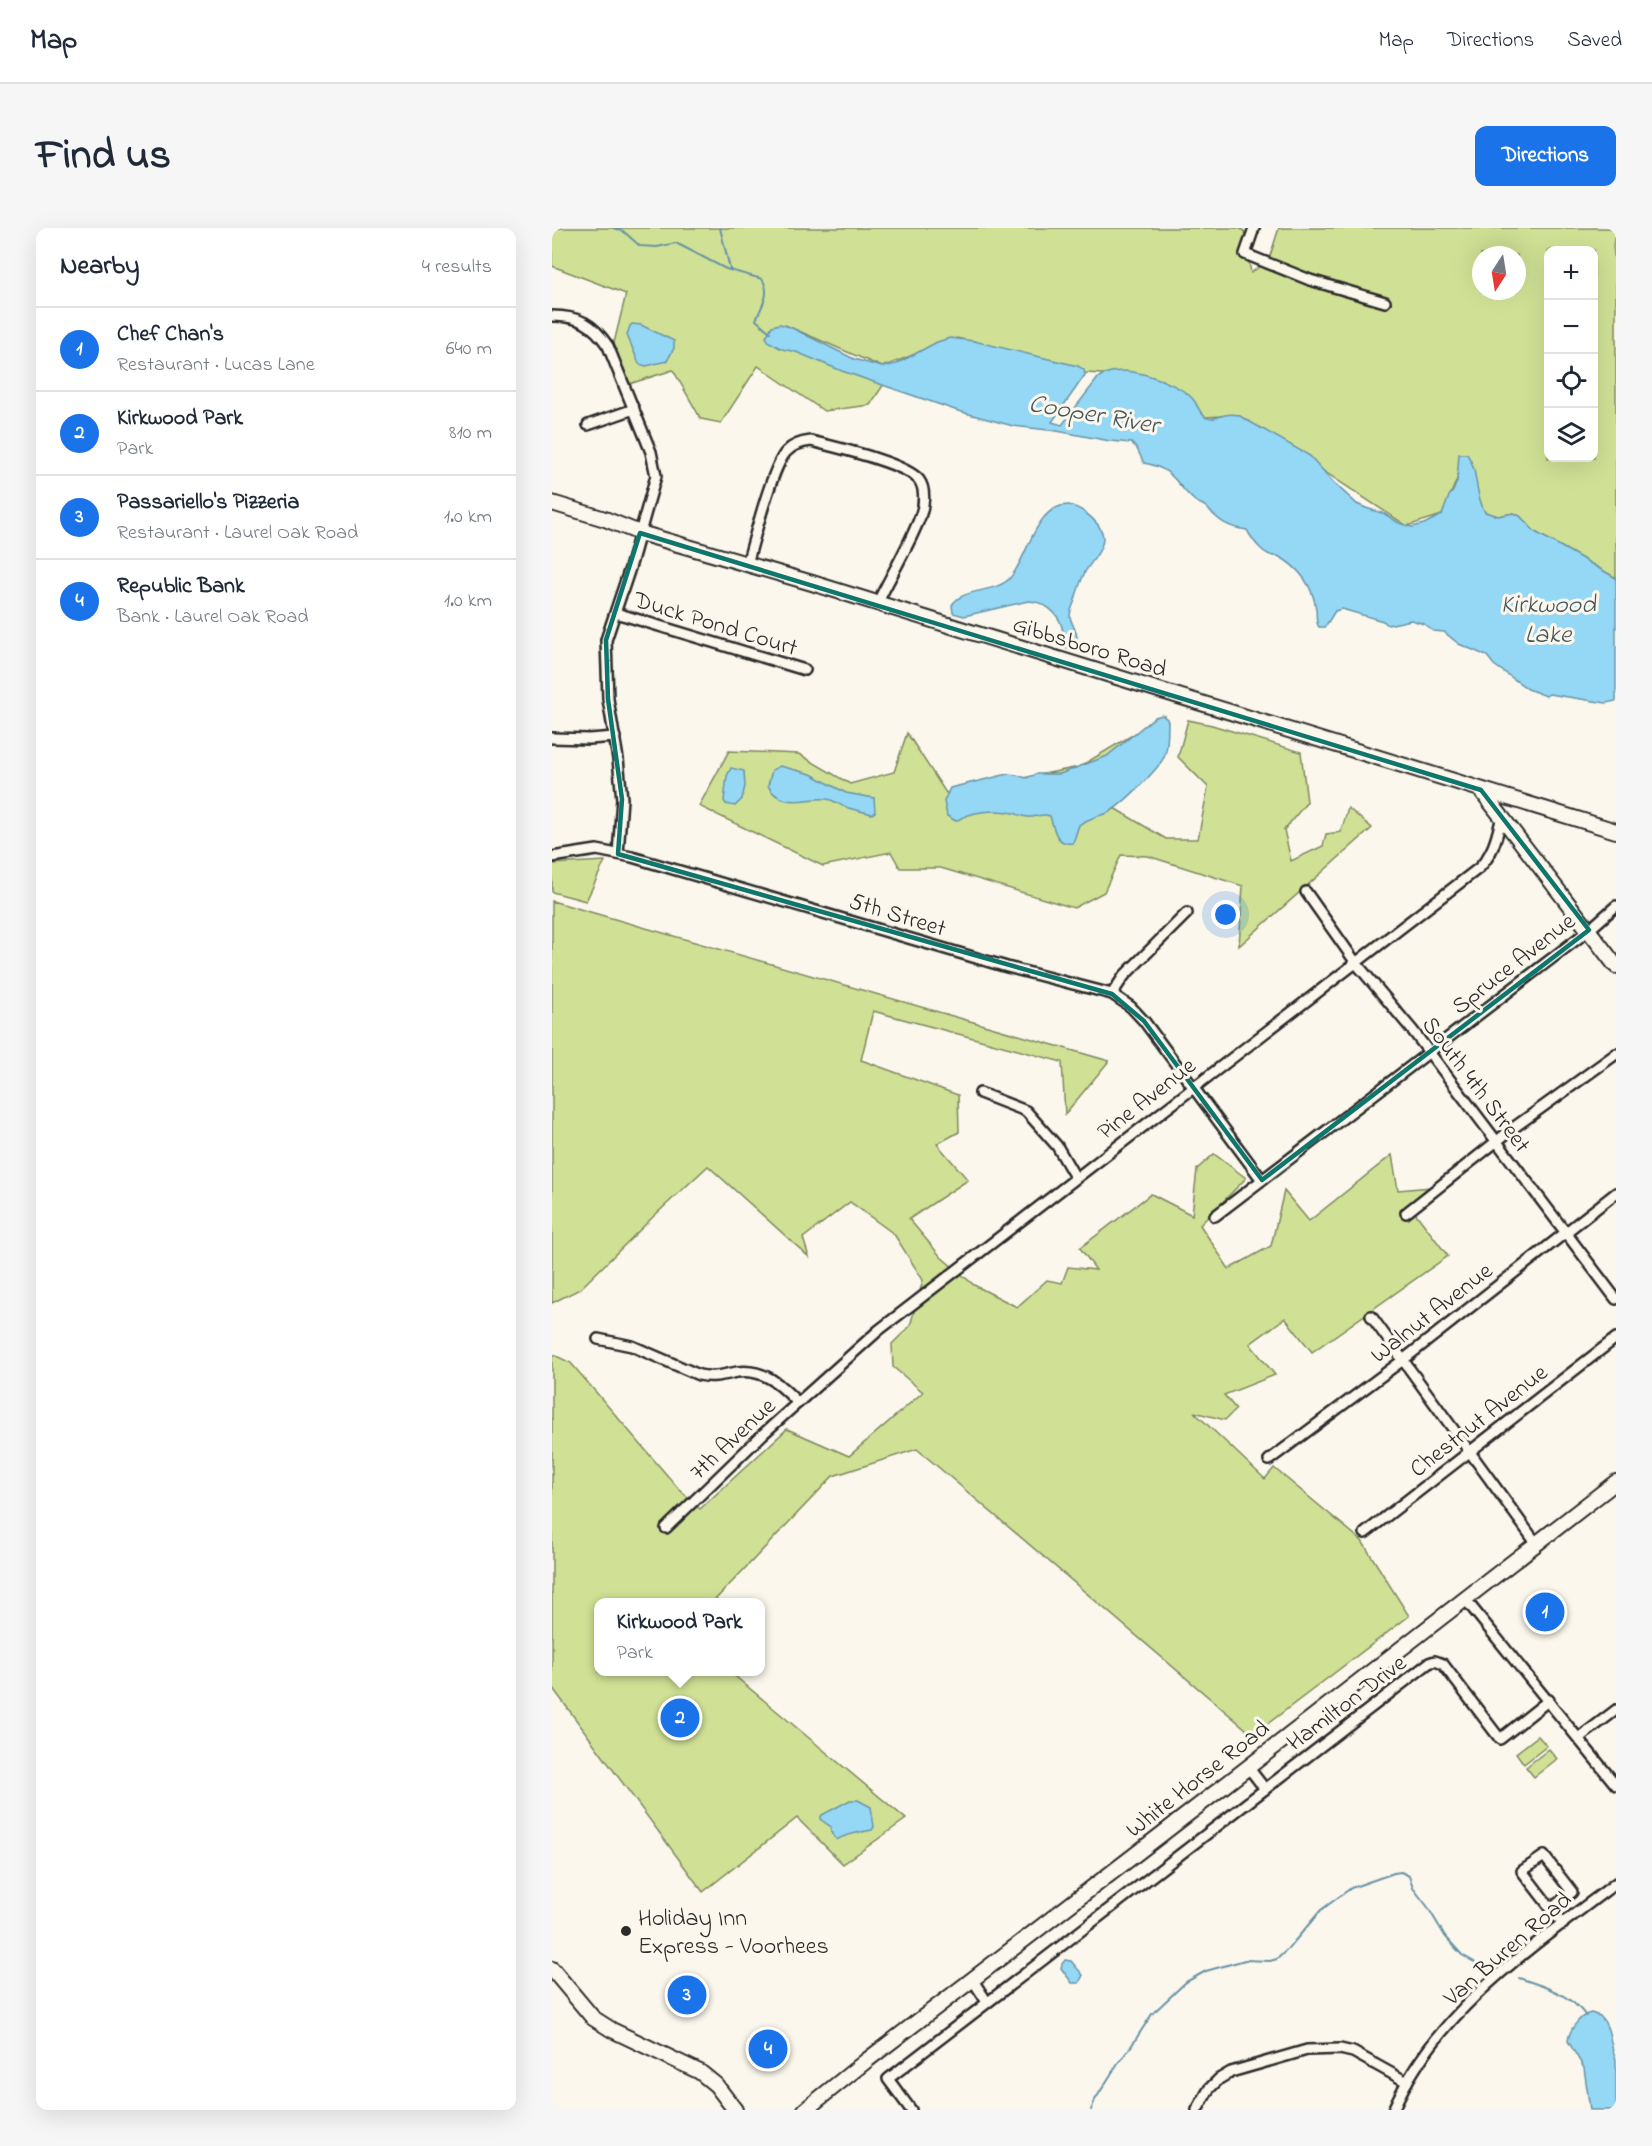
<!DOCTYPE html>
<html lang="en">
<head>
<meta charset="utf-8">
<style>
	body { margin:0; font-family:"Indie Flower",sans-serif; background:#f6f6f7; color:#1f2937 }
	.controls { position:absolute; right:18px; top:18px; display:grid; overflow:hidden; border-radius:12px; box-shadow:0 6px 24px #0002 }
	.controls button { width:54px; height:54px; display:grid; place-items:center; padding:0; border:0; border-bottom:2px solid #e0e1e3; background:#fff; color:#1f2937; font:30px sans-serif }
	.compass { position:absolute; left:920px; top:18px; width:54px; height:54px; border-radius:50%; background:#fff; box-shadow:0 6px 24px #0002; rotate:192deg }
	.you { position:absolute; left:674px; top:687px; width:21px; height:21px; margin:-15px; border:4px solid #fff; border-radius:50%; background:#1a73e8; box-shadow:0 0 0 9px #1a73e833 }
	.badge { display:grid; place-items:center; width:39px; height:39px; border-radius:50%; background:#1a73e8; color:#fff; font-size:20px; font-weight:700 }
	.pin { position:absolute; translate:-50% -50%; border:3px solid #fff; box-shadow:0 2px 6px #0006 }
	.popup { position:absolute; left:42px; top:1370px; width:171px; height:78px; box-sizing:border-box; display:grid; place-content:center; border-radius:12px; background:#fff; filter:drop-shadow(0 2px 4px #0005); font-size:20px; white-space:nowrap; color:#747a83 }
	.popup b { font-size:22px; color:#1f2937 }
	.popup::after { content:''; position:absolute; left:50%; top:100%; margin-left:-12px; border:12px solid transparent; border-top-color:#fff }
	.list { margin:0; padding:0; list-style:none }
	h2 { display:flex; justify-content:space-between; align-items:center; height:78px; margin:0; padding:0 24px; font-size:26px }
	h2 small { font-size:20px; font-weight:400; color:#747a83 }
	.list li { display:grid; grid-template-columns:39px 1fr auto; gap:18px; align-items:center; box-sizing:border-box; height:84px; padding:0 24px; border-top:2px solid #e0e1e3 }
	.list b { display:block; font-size:22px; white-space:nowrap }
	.list p { margin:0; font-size:20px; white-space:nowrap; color:#747a83 }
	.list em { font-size:20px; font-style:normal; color:#747a83 }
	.icon { flex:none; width:33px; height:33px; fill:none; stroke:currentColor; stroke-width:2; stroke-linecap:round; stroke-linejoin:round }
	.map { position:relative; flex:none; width:1064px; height:1882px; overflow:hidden; border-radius:12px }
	header { display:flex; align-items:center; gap:36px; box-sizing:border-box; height:84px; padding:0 30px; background:#fff; border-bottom:2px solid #e0e1e3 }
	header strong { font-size:28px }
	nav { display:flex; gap:33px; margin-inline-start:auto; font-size:21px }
	.intro { display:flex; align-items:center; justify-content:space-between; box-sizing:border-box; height:144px; padding:0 36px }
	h1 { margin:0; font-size:42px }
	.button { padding:15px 27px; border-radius:12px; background:#1a73e8; color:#fff; font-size:21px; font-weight:700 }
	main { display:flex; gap:36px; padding:0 36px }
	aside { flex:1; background:#fff; border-radius:12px; box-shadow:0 6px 24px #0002 }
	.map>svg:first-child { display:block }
	.green { fill:#d0e195; stroke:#7e8660; stroke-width:1.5; fill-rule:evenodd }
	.water { fill:#94d8f6; stroke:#6a93a5; stroke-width:1.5 }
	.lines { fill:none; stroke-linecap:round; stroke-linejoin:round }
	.stream { stroke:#6a93a5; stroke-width:2 }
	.street-casing { stroke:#2b2b2b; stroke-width:14 }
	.secondary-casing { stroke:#2b2b2b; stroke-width:18 }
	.street { stroke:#fbf7ec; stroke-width:9 }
	.secondary { stroke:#fbf7ec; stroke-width:14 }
	.marked { fill:none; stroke:#0f766e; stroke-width:4.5; stroke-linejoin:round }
	.poi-dot { fill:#2b2b2b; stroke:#fbf7ec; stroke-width:2 }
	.labels { text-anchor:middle; stroke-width:6; stroke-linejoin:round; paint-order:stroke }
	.street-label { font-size:24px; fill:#2b2b2b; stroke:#fbf7ec }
	.poi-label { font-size:24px; fill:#2b2b2b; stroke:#fbf7ec; text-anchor:start }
	.water-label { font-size:26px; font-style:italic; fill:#45565e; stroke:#fbf7ec }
</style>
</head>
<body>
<header>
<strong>Map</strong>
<nav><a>Map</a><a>Directions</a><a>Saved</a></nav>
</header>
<div class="intro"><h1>Find us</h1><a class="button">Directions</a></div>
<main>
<aside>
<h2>Nearby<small>4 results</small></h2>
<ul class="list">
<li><span class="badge">1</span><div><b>Chef Chan's</b><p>Restaurant · Lucas Lane</p></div><em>640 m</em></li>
<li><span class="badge">2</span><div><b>Kirkwood Park</b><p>Park</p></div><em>810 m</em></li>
<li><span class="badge">3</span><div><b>Passariello's Pizzeria</b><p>Restaurant · Laurel Oak Road</p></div><em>1.0 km</em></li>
<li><span class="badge">4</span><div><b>Republic Bank</b><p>Bank · Laurel Oak Road</p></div><em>1.0 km</em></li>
</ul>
</aside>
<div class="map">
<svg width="1064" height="1882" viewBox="0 0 1064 1882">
	<rect width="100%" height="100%" fill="#fbf7ec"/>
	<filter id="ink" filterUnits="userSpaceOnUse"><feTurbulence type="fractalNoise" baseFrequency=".0167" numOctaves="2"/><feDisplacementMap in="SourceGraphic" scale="12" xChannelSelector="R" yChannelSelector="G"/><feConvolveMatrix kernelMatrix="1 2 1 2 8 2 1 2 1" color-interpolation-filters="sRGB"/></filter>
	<g filter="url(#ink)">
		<g class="green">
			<path d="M0,0H687L692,3L699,45L717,31L727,0H1064L1061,18L1064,43V350L983,304L968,288L962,285L946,288L933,284L928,276L915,227L890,287L855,298L686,187L654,189L602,149L533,145L405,110L330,139L233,97L332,156L318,177L272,183L206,138L169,195L149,191L121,142L74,157L60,123L74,66L0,38ZM996,22H1042V230H996ZM929,27H965V63H929Z"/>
			<path d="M612,488V529L562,580L614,611H646L656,559L626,529L636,492L660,497L749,524L755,574L732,602L739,633L771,618L774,606L789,604L796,580L820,600L687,718L691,658L596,628L569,627L552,664L522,680L389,640H348L339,624L271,638L147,578L177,523L247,526L298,556L342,544L355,505L394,565L527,539Z"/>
			<path d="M53,633L34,673L0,664V636Z"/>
			<path d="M0,673L557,833L513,886L510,834L321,783L309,832L406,867L407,904L385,916L416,952L357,991L389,1029L422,1057L465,1079L495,1052L510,1055L516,1039L544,1042L528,1020L599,966L640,987L645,941L662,926L694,950L648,997L677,1041L719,1018L732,963L757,993L840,927L846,962L880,959L861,982L896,1028L760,1124L733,1090L698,1116L723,1147L672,1167L684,1181L673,1192L642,1184L713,1251L722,1240L810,1313L857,1388L701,1507L365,1221L281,1248L161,1374H47V1444H178L354,1591L291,1636L245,1590L151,1664L0,1459V1126L19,1135L126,1260L148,1281L235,1201L297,1228L371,1164L341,1139L340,1116L358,1098L371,1052L342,1006L298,974L251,1010L257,1029L156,938L103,987L28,1061L0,1075Z"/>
			<path d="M986,1508L995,1518L972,1536L964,1525Z"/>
			<path d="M997,1521L1005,1531L982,1549L974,1539Z"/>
		</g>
		<g class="water">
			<path d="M80,96L89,97L122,113V120L115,133L94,138L87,136L75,107L78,98Z"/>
			<path d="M228,96L238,99L302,131L330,139L344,136L385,114L398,110L422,113L526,138L532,142L533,147L500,194L510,197L546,150C565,132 625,153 641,171C646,177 647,186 655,190C664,193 672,183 686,187L758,228L782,255L805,276L814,280L833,286L847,295L860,299L872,296L890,287L897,268L901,263L905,253L907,226H915C927,243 922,266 933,284L946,288L962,285L968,288L983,304L1064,350V473L1054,475L997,466L994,468L976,461L942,437L935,428L907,416L892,404L881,403L872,396L859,392L836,397L831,393L790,381L783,383L773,399H767C763,394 765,388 764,381C761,358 747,339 726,328C713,330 700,312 695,302C675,299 668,294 655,280C652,276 647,276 643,273C622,255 623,241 592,235L584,219L579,215L558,213L505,203L461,198L406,183L290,143L244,124L230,121L217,114L214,109L220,98Z"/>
			<path d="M517,277C532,281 556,299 550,316C547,327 538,335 533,344C528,354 525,365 522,375C520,379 518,384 518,389C521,401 533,413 517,420L513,419C510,412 512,406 510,399C506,384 491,373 476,373L412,388L401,385L400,377C411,359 443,366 458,350C476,330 483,276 517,277Z"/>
			<path d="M610,487L615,491L616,494C616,504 616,517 613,527C608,540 566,582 553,586C543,589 535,591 527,597L521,615C504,618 502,601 498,588C490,585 488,588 480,589C473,590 466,586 461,585C443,581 419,583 404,593L395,588L392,573L398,560L456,546L465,547L474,550L485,546H508L555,528L603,489Z"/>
			<path d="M228,538L259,546L294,565L322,570L323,584L320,586C310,583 300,582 291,578C286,576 280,571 274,571C255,569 230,582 216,558L220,542Z"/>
			<path d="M179,540L192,543L193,558L190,571L183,578L174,576L172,573L175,548Z"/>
			<path d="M298,1572H306L319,1579L322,1599L320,1602C310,1604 292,1606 285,1612L279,1604V1599L268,1591L270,1587Z"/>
			<path d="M513,1732L519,1733L531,1747L527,1755H520L509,1740L510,1736Z"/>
			<path d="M1039,1785L1048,1788C1060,1800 1057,1816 1064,1831V1882H1038L1032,1840L1016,1813C1017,1802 1028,1787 1039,1785Z"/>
		</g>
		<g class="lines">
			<g class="stream">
				<path d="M62,0L71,3L88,18L105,19L124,15L174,41L210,51C220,66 209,78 204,92L218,104"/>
				<path d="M168,0L178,41"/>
				<path d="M967,1750C992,1758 1018,1766 1034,1788"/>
				<path d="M539,1882L543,1872L566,1835L578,1820L600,1786L634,1754L654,1743L693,1732L718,1733L725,1731L736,1721L769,1682L799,1660L842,1645L849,1644L857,1648L861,1660L875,1678L893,1708L910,1727L938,1743"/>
			</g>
			<g class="street-casing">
				<g id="street">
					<path d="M702,0L693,26L758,52L833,74"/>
					<path d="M0,88C27,88 41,96 56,118L99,224L104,248L78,340L54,412L56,471L66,531L70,571L66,626"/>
					<path d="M36,197L82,181"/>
					<path d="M195,336C202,312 220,239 234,224C240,217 250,214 259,213C282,219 354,235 367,252C374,261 372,279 368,289C358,316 338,349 325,376"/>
					<path d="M64,385L253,442"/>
					<path d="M0,510L37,511L63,509"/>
					<path d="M0,629L45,622L80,629L455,739L560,766L579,779L592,793L710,952"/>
					<path d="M754,664L804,735L861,803L1064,1071"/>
					<path d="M560,766L572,748L635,685"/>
					<path d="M428,865L474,883L505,918L523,949"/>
					<path d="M854,985L964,898L1064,826"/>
					<path d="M663,988L1037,702L1064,678"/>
					<path d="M819,1088L984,1315"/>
					<path d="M46,1111L80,1118L147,1147C161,1150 171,1147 185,1144C212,1140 229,1157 246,1175"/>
					<path d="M717,1232L851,1132L1064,965"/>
					<path d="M114,1300L211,1206L327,1102L927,640C942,625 945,608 950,588"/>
					<path d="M813,1305L1064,1110"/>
					<path d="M913,1371L1064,1557"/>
					<path d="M1027,1510L1064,1482"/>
					<path d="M696,1539L713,1561"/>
					<path d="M999,1681L1020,1664L992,1628L970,1643L1011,1696"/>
					<path d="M420,1751L435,1774"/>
					<path d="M359,1882L336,1851L877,1435L883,1433L891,1436L948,1511L997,1472"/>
					<path d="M645,1882L657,1861L667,1851L679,1844L755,1822L788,1821L801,1824L855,1854"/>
					<path d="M841,1882C884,1782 980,1719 1064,1655"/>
				</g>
			</g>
			<g class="secondary-casing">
				<g id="secondary">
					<path d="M0,275L53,291L88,305L260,355L1064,603"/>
					<path d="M929,562L1064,738"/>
					<path d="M0,1741L41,1790L60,1802L148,1844L164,1857L183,1882"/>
					<path d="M253,1882L314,1833L610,1606L1064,1254"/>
				</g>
			</g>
			<use href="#street" class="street"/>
			<use href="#secondary" class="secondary"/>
		</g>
	</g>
	<path class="marked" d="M88,305L929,562L1037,702L710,952L592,793L560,766L66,626L70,571L56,471L54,412Z"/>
	<circle class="poi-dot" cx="74" cy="1703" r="6"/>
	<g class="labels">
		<g class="street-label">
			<text transform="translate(164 395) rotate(17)" y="8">Duck Pond Court</text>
			<text transform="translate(538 418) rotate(17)" y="8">Gibbsboro Road</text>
			<text transform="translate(346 686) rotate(17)" y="8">5th Street</text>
			<text transform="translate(961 735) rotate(-38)" y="8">Spruce Avenue</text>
			<text transform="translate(925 856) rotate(53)" y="8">South 4th Street</text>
			<text transform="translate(594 870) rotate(-38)" y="8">Pine Avenue</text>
			<text transform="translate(879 1084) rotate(-38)" y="8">Walnut Avenue</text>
			<text transform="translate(926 1192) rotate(-38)" y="8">Chestnut Avenue</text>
			<text transform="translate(180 1210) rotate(-43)" y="8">7th Avenue</text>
			<text transform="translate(794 1474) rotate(-37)" y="8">Hamilton Drive</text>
			<text transform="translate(645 1550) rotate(-38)" y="8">White Horse Road</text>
			<text transform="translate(955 1720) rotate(-41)" y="8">Van Buren Road</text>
		</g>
		<g class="poi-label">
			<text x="86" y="1697">Holiday Inn<tspan x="86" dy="28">Express - Voorhees</tspan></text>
		</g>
		<g class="water-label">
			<text transform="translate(542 185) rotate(10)" y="9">Cooper River</text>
			<text x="996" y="384">Kirkwood<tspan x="996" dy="30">Lake</tspan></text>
		</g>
	</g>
</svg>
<div class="controls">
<button>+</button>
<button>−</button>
<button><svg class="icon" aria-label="locate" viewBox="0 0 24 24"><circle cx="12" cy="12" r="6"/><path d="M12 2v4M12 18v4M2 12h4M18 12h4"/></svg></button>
<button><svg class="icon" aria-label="layers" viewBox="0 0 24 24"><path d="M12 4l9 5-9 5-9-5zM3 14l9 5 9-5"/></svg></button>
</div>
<svg class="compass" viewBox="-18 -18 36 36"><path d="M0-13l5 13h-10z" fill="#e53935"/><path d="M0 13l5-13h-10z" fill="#747a83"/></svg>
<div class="you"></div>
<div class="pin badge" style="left:993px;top:1384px">1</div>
<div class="pin badge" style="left:128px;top:1490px">2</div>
<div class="popup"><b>Kirkwood Park</b>Park</div>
<div class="pin badge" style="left:135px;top:1767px">3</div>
<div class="pin badge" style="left:216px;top:1821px">4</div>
</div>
</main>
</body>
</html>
